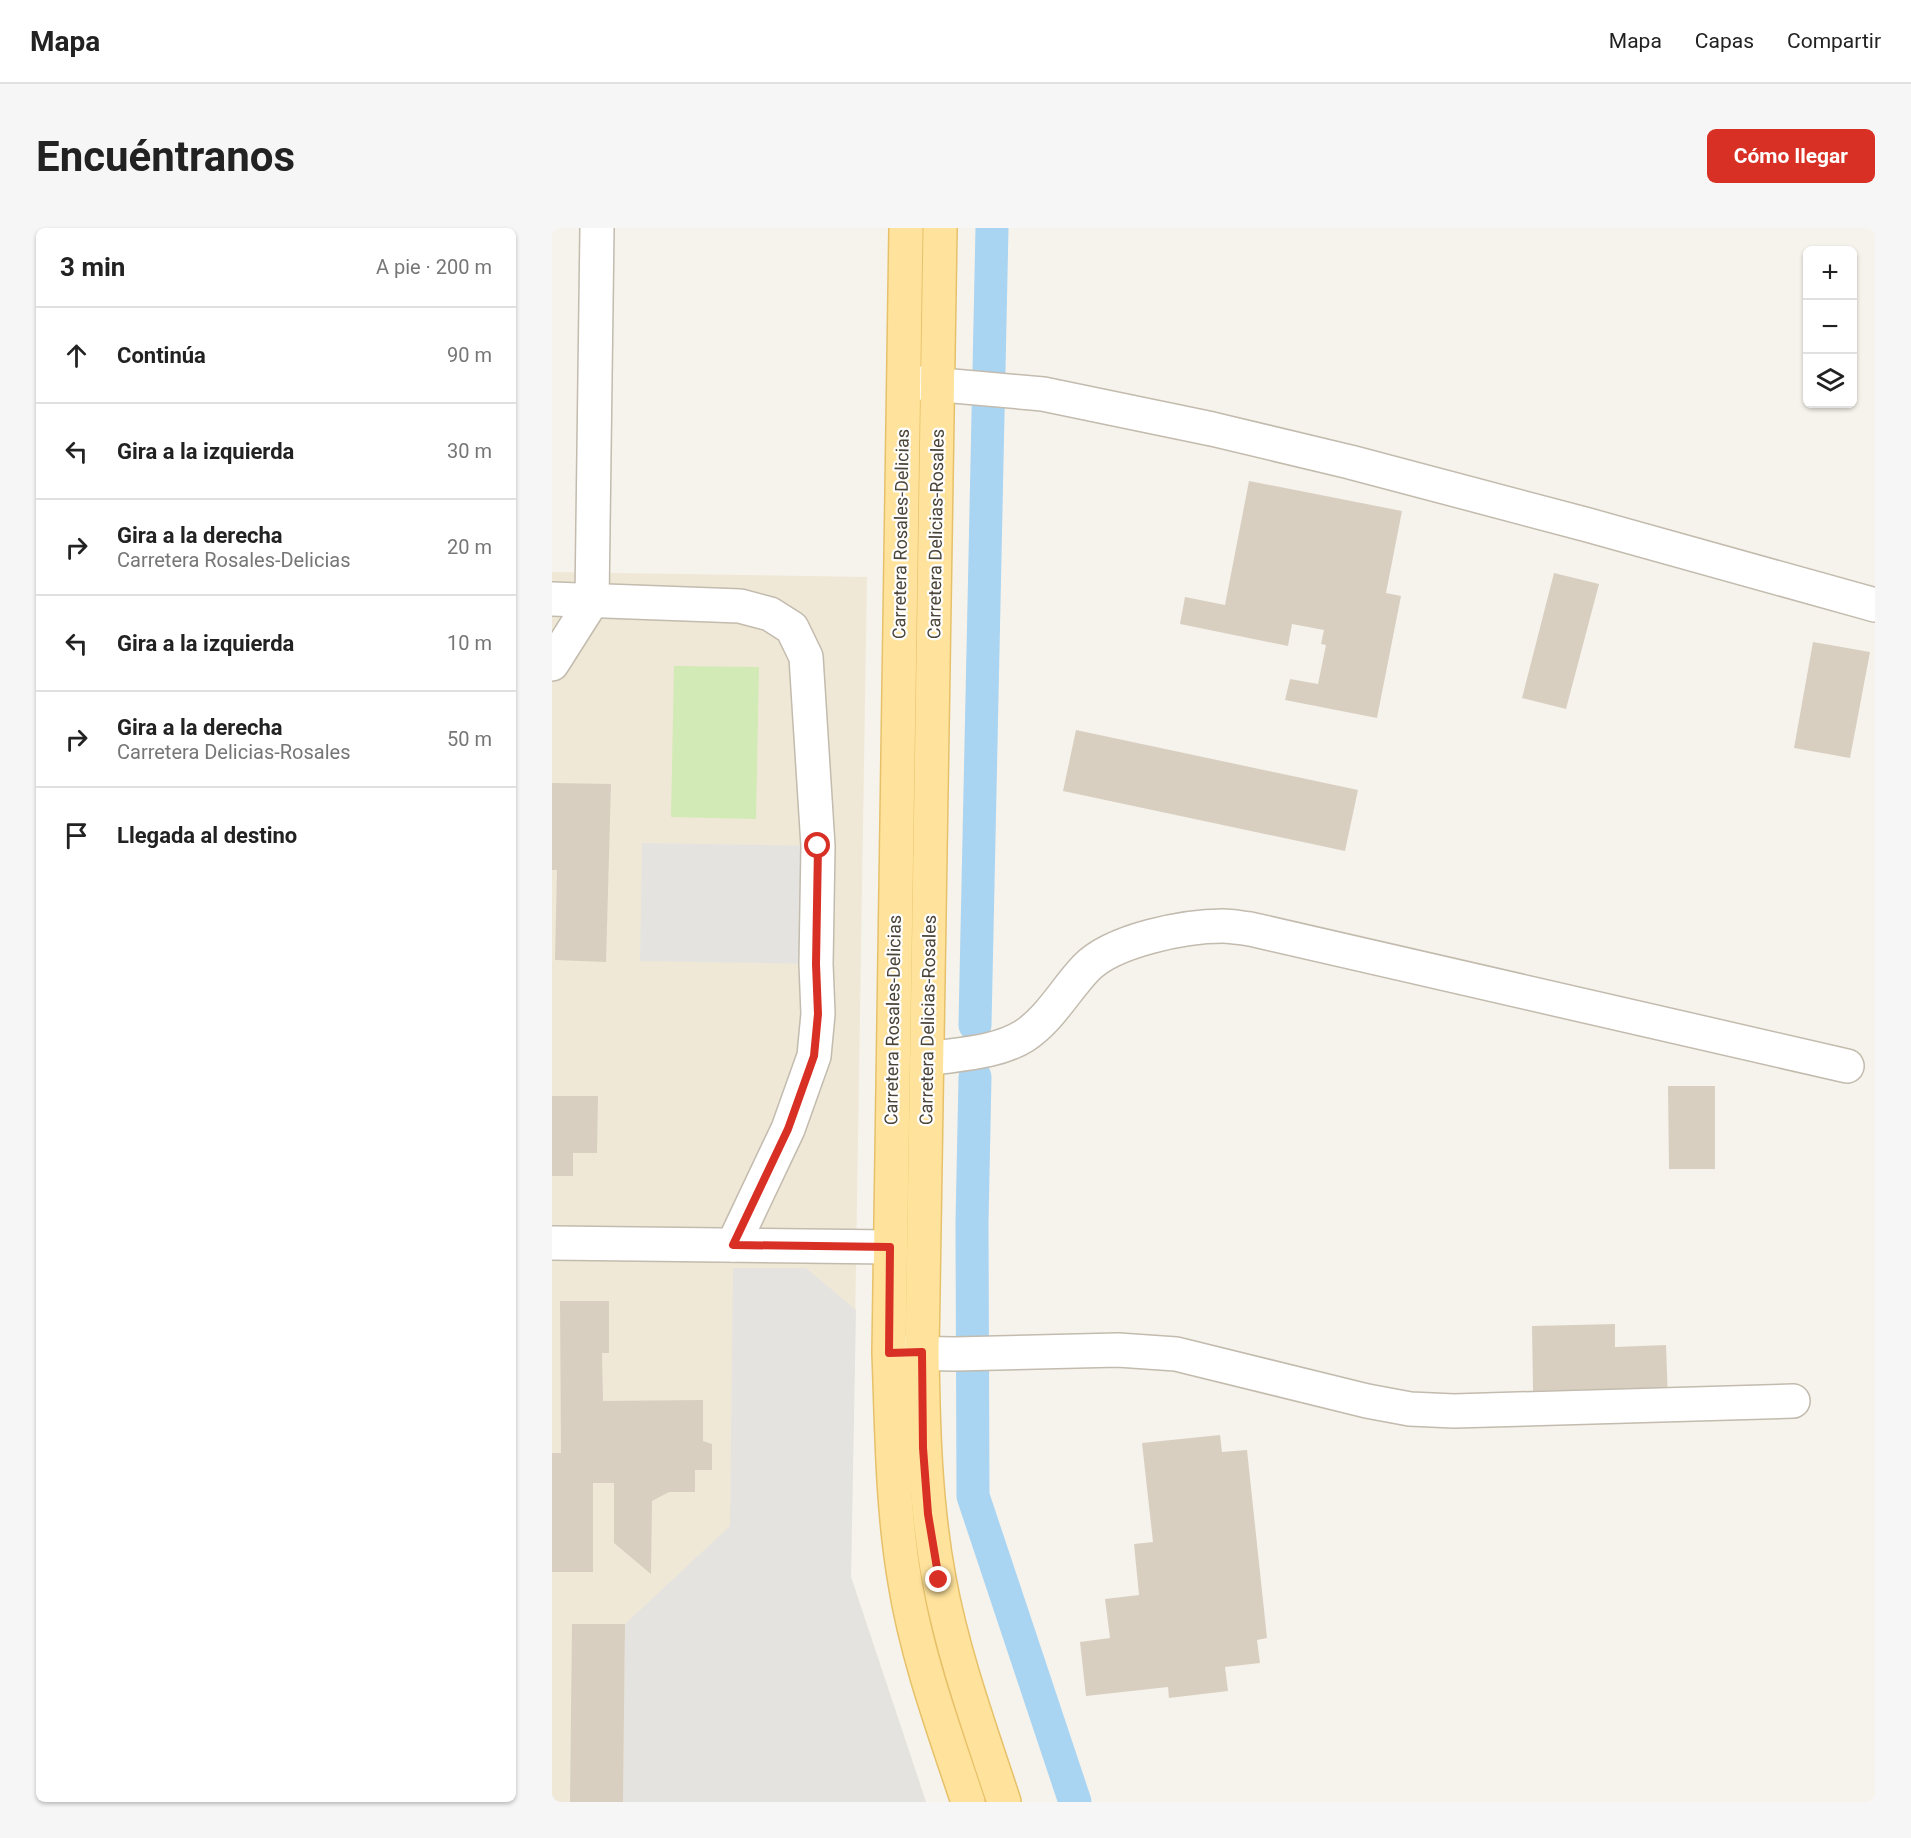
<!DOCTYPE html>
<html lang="es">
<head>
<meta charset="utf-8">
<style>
	body { margin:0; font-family:Roboto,sans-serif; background:#f6f6f6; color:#222 }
	.controls { position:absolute; right:18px; top:18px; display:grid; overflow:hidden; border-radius:9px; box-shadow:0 2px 4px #0004 }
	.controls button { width:54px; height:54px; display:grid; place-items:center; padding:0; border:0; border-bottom:2px solid #e0e0e0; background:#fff; color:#222; font:30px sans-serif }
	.stop { position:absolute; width:18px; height:18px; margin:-14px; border:4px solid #d93025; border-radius:50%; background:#fff }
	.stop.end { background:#d93025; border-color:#fff; box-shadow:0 2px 6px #0008 }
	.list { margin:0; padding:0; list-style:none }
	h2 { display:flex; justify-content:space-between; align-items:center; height:78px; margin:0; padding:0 24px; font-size:26px }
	h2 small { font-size:20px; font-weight:400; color:#767676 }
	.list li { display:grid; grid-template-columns:39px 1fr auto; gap:18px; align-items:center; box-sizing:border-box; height:96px; padding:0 24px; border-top:2px solid #e0e0e0 }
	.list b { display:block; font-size:22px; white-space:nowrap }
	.list p { margin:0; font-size:20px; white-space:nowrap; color:#767676 }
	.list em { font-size:20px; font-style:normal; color:#767676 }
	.icon { flex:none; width:33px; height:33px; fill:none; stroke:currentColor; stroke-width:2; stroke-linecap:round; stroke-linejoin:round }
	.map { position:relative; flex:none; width:1323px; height:1574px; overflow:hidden; border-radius:9px }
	header { display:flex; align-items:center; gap:36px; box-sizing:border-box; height:84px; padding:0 30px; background:#fff; border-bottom:2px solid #e0e0e0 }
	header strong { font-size:28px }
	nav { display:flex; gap:33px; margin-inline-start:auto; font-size:21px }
	.intro { display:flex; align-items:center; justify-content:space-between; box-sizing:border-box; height:144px; padding:0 36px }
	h1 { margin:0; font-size:42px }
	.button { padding:15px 27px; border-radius:9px; background:#d93025; color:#fff; font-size:21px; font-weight:700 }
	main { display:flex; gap:36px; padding:0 36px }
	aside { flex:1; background:#fff; border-radius:9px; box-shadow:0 2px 4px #0004 }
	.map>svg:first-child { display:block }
	.education { fill:#efe8d6 }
	.green { fill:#d2eab5 }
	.parking { fill:#e5e3e0 }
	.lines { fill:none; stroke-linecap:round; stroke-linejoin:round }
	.canal { stroke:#a9d4f2; stroke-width:33 }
	.building { fill:#d8cfc1 }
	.minor-casing { stroke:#c2bbae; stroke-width:36 }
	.major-casing { stroke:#e6c16a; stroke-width:36 }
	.minor { stroke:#fff; stroke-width:33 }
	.major { stroke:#ffe39c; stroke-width:33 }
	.route { stroke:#d93025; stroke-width:8 }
	.labels { text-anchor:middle; stroke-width:4.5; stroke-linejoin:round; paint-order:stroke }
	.street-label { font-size:18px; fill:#4b4439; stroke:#fff }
</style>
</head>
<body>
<header>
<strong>Mapa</strong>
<nav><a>Mapa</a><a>Capas</a><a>Compartir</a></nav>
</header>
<div class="intro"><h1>Encuéntranos</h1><a class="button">Cómo llegar</a></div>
<main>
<aside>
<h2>3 min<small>A pie · 200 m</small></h2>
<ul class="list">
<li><svg class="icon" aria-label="ahead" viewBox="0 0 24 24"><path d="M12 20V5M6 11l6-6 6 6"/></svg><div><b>Continúa</b></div><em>90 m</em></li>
<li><svg class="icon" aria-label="left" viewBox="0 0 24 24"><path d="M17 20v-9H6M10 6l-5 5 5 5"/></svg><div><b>Gira a la izquierda</b></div><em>30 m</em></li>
<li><svg class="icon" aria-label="right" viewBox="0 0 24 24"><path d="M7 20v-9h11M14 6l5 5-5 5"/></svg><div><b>Gira a la derecha</b><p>Carretera Rosales-Delicias</p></div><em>20 m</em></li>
<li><svg class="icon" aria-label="left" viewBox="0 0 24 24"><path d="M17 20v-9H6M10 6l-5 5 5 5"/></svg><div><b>Gira a la izquierda</b></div><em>10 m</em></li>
<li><svg class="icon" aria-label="right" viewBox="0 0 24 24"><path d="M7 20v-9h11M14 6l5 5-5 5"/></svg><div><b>Gira a la derecha</b><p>Carretera Delicias-Rosales</p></div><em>50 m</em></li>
<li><svg class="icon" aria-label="arrive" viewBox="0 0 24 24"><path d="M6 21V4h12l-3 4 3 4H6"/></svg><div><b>Llegada al destino</b></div></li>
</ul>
</aside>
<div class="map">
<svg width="1323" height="1574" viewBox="0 0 1323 1574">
	<rect width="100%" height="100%" fill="#f6f3ec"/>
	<path class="education" d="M0,344L315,349L299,1349L374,1574H0Z"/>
	<path class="green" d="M122,438L207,439L204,591L119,589Z"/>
	<g class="parking">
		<path d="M90,615L266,618L264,736L88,733Z"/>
		<path d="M181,1040H254L304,1082L299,1349L374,1574H71L73,1396L178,1298Z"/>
	</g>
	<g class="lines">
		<g class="canal">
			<path d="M423,797L440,0"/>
			<path d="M423,849L420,994L421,1268L523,1574"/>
		</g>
	</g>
	<g class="building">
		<path d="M697,253L850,283L834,365L849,368L825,490L733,472L738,451L766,456L774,417L769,416L772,402L740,396L736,418L628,396L633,369L673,377Z"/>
		<path d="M1002,345L1047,356L1014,481L970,470Z"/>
		<path d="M1261,414L1318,424L1298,530L1242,520Z"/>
		<path d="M524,502L806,562L793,623L511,563Z"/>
		<path d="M0,555L59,556L54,734L3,732L5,642H0Z"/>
		<path d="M1116,858H1163V941H1117Z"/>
		<path d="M0,868H46L45,925H21V948H0Z"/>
		<path d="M8,1073H57V1125H50L51,1173L151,1172V1213L160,1216V1242H143V1264H117L100,1273L99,1346L62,1315V1255H41V1344H0V1225H9Z"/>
		<path d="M1063,1096V1119L1114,1117L1116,1172L1059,1173V1161L981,1163L980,1098Z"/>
		<path d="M668,1207L670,1224L695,1222L715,1410L705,1412L708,1435L673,1439L676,1463L617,1470L616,1459L534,1468L528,1414L558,1410L553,1371L587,1367L582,1316L601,1314L590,1215Z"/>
		<path d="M20,1396H73L71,1574H18Z"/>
	</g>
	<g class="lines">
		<g class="minor-casing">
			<g id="minor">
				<path d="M356,154L491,166L660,201L798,234L1036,297L1323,377"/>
				<path d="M0,371L188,378L218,386L240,400L254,429L266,618L264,736L266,786L262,828L236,901L181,1017"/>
				<path d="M0,436L40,373L45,0"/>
				<path d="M375,831C406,826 445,825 472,808C498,791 513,762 534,740C561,712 633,698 671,698C680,698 689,700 698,701L1295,838"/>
				<path d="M0,1015L338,1019"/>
				<path d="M342,1125L403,1126L566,1122L624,1126L815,1173L858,1181L902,1183L1241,1173"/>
			</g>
		</g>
		<g class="major-casing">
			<g id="major">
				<path d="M354,0L337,1125C340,1201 340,1278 353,1354C365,1429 392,1502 416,1574"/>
				<path d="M388,0L370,1124C371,1201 373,1276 387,1351C401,1427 428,1501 452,1574"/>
			</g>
		</g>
		<use href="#minor" class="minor"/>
		<use href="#major" class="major"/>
	</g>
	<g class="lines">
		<path class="route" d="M266,618L264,736L266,786L262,828L236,901L181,1017L338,1019L337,1125L370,1124L371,1220L376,1286L387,1352"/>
	</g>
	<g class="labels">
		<g class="street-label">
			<text transform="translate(349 306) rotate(-89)" y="6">Carretera Rosales-Delicias</text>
			<text transform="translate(384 306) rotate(-89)" y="6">Carretera Delicias-Rosales</text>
			<text transform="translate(341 792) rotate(-89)" y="6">Carretera Rosales-Delicias</text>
			<text transform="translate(376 792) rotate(-89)" y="6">Carretera Delicias-Rosales</text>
		</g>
	</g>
</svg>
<div class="controls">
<button>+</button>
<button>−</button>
<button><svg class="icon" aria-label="layers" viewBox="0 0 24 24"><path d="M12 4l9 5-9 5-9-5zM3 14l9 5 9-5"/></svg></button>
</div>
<div class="stop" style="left:266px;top:618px"></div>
<div class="stop end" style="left:387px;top:1352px"></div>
</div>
</main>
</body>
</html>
